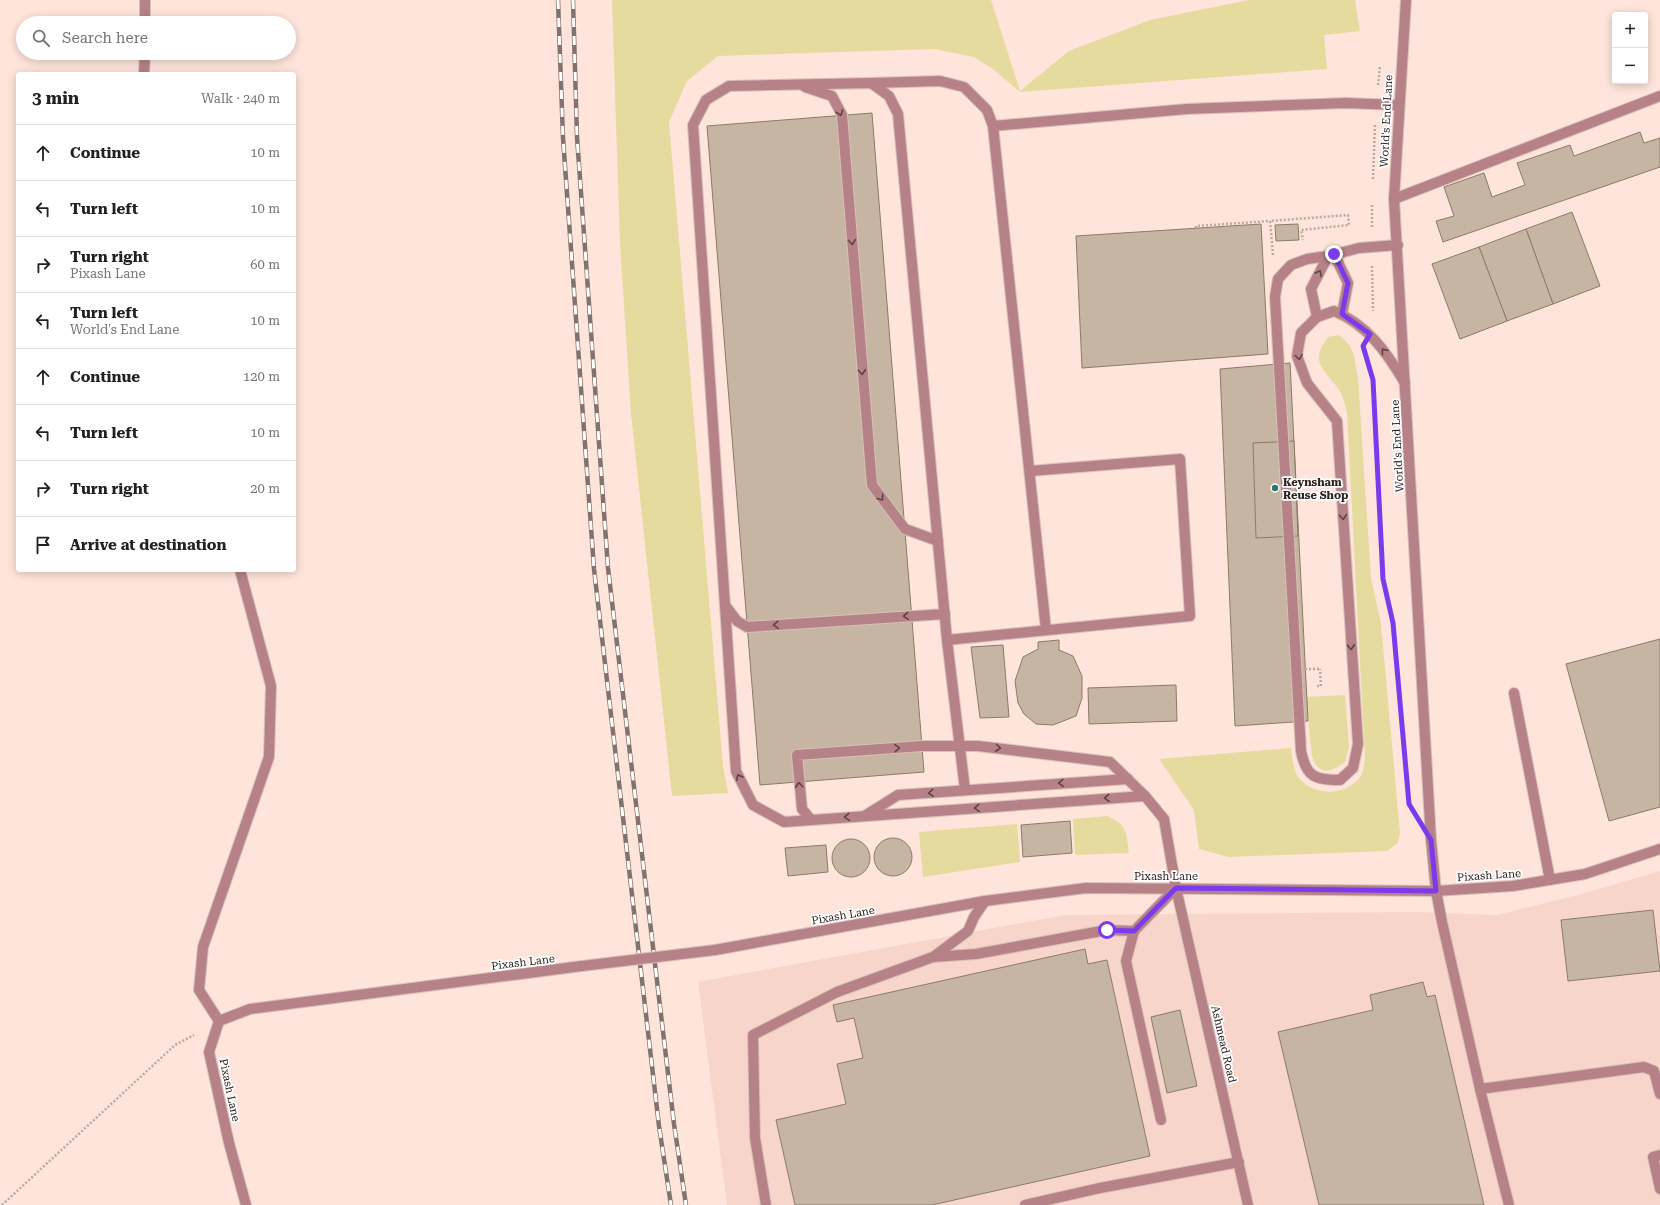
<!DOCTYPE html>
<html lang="en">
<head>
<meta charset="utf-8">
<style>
	body { margin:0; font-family:"Roboto Serif",serif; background:#f6f6f6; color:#202124 }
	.controls { position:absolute; right:12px; top:12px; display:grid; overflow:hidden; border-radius:4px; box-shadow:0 2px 10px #0003 }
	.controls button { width:36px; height:36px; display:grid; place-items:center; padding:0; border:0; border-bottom:1px solid #e0e0e0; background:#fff; color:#202124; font:20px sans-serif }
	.stop { position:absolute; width:12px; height:12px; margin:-9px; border:3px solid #7c3aed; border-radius:50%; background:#fff }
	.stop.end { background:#7c3aed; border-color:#fff; box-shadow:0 1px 4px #0008 }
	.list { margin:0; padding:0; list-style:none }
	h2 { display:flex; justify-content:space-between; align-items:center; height:52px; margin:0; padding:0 16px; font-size:17px }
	h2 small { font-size:13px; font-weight:400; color:#757577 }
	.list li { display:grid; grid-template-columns:26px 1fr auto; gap:12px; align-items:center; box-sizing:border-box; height:56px; padding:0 16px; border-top:1px solid #e0e0e0 }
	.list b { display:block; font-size:15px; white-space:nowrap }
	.list p { margin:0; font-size:13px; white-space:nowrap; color:#757577 }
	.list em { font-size:13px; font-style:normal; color:#757577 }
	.icon { flex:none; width:22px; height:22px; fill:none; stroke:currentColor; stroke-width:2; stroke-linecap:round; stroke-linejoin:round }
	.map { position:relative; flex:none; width:1660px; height:1205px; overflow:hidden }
	.search { position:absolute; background:#fff; box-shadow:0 2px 10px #0003; left:16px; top:16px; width:280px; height:44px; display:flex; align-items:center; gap:10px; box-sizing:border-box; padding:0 14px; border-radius:22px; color:#757577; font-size:15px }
	.panel { position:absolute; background:#fff; box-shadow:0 2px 10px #0003; left:16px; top:72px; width:280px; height:500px; border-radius:4px }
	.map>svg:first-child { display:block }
	.built { fill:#f8d5ca }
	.green { fill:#e5db9e }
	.building { fill:#c6b5a2; stroke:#8a7b69 }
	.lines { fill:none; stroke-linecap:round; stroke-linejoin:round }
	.minor-casing { stroke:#d8c1b8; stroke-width:12 }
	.path { stroke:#bea9a1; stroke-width:2.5; stroke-dasharray:2 2; stroke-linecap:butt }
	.minor { stroke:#b68288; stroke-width:10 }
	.rail-casing { stroke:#83726c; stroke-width:4.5 }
	.rail { stroke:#fff; stroke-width:3; stroke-dasharray:9; stroke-linecap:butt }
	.minor-bridge-casing { stroke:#d8c1b8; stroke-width:12; stroke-linecap:butt }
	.path-bridge { stroke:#bea9a1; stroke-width:2.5; stroke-dasharray:2 2; stroke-linecap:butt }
	.minor-bridge { stroke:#b68288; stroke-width:10 }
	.oneway { stroke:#5c4444 }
	.route { stroke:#7c3aed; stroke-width:5 }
	.poi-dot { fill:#2e7671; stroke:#fff; stroke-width:1.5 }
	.labels { text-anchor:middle; stroke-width:3.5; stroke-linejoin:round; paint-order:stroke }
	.street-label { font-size:11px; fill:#2c221f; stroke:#fff }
	.poi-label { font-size:11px; font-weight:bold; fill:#2c221f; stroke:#fff; text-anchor:start }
</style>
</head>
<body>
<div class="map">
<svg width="1660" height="1205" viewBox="0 0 1660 1205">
	<rect width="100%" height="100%" fill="#fee4da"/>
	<path class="built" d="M1660,871V1205H727L698,982L1066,915L1415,912L1497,915L1582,894Z"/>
	<g class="green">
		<path d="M612,0H991L1020,91L1069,51L1150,20L1249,0H1355L1360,31L1324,35L1327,69L1020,92L994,70L974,57L934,49L718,56L687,81L669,122L723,766L728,793L672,796L631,414L620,244Z"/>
		<path d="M1338,335C1356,346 1354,359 1358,378L1371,578L1381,624L1400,833L1398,843L1387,851L1229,857L1199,849L1194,810L1159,759L1291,748C1292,756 1293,767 1297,775C1311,797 1346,797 1361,776C1364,771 1364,763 1365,758L1347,413C1345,404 1343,395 1337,387C1322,367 1310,362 1328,337Z"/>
		<path d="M1345,695L1349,747L1345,762C1331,773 1318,776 1312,756L1306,697Z"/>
		<path d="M1107,816C1128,825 1126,832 1129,853L1075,855L1073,819Z"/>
		<path d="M1017,824L1020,862L923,877L919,832Z"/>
	</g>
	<g class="building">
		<path d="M872,113L924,772L760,785L707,126Z"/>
		<path d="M1640,132L1644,143L1660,138V167L1443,242L1436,221L1454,216L1444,187L1484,173L1492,197L1525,185L1517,163L1570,145L1574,156Z"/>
		<path d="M1572,212L1600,286L1553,304L1526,229Z"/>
		<path d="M1261,224L1268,354L1082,368L1076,236Z"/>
		<path d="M1298,224L1299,240L1276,241L1275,225Z"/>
		<path d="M1526,229L1553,304L1507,321L1479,247Z"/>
		<path d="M1479,247L1507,321L1460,339L1432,264Z"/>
		<path d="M1290,363L1308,721L1235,726L1220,369Z"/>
		<path d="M1294,441L1298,536L1256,538L1253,443Z"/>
		<path d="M1660,639V807L1609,821L1566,664Z"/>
		<path d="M1059,640V650L1073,656L1082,676V698L1076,716L1053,725L1036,724L1024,714L1018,703L1015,681L1023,657L1038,649V642Z"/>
		<path d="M1003,645L1009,717L980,718L971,647Z"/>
		<path d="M1176,685L1177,721L1089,724L1088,688Z"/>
		<path d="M1070,821L1072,853L1023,857L1021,825Z"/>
		<circle cx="893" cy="857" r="19"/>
		<circle cx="851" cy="858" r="19"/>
		<path d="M826,845L828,872L788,876L785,848Z"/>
		<path d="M1653,910L1660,971L1568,981L1561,920Z"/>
		<path d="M1085,949L1088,964L1107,960L1150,1156L932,1205H795L776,1120L846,1104L837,1064L863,1058L854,1018L837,1022L833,1005Z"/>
		<path d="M1423,982L1427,997L1435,995L1484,1205H1319L1278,1032L1373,1010L1370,995Z"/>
		<path d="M1180,1010L1197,1086L1167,1093L1151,1017Z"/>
	</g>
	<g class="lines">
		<g class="minor-casing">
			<g id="minor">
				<path d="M1406,0L1394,199L1431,840L1436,891L1442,922L1480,1089L1509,1205"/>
				<path d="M145,23V0"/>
				<path d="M144,74L145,53"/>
				<path d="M871,83L940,81L964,87L987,110L993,126L1046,630"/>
				<path d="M805,87L832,96L842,115L872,485L905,529L938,541"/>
				<path d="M993,126L1187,109L1346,103L1399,105"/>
				<path d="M1394,199L1660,96"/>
				<path d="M1398,245L1359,248L1328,256L1307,259L1291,265L1278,279L1275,297L1301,751C1306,777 1315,780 1340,780L1353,768L1358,744L1337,421L1307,383L1297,356L1301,333L1317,317L1334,311C1368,325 1387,353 1405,383"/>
				<path d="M1334,254L1348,283L1342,314"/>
				<path d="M1317,317L1311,289L1328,256"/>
				<path d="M725,605L737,621L747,627L945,614"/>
				<path d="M947,640L898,114L889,96L871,83L729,86L706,100L693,125L736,771L753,805L784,822L1145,796"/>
				<path d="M1514,693L1550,880"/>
				<path d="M965,790L947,640L1190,616L1180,459L1030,471"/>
				<path d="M866,815L898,795L1128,779"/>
				<path d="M811,820L802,809L797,755L922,746H978L1110,762L1145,796L1164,819L1176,888L1248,1205"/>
				<path d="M715,950L985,901L1086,888L1436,891L1513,886L1585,874L1660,849"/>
				<path d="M933,957L976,954L1107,930L1134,931"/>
				<path d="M219,1021L199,990L203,947L269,757L271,686L240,570"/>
				<path d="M1480,1089L1644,1067L1654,1071L1660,1094"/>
				<path d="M1161,1120L1126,961L1134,931L1176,888"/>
				<path d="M1660,1155L1653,1157L1660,1189"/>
				<path d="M246,1205L229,1143L209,1052L219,1021L250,1009L582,966"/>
				<path d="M766,1205L755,1138L753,1035L837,992L933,957L968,931L974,917L985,901"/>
				<path d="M1025,1205L1100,1188L1239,1162"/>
			</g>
		</g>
		<g class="path">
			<path d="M1378,85L1380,66"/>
			<path d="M1373,179L1375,124"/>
			<path d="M1372,227V204"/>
			<path d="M1196,228V226L1270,221"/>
			<path d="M1273,255L1270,221L1348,215L1349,225L1301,230L1303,240"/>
			<path d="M1372,266L1373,311"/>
			<path d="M1370,368L1373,380L1383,579L1393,623L1403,738"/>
			<path d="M1317,686H1321L1320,669"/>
			<path d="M2,1205L175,1045L194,1035"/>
		</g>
		<use href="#minor" class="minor"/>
		<g class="rail-casing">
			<g id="rail">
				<path d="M558,0L563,138L594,569L659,1126L671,1205"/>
				<path d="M573,0L577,137L608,568L674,1124L686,1205"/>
			</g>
		</g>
		<use href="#rail" class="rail"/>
		<g class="minor-bridge-casing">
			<path id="minor-bridge" d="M582,966L715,950"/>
		</g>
		<path class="path-bridge" d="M1305,669H1320"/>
		<use href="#minor-bridge" class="minor-bridge"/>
	</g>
	<defs><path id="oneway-chevron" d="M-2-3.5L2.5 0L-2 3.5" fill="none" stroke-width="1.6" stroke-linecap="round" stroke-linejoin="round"/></defs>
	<g class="oneway">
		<use href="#oneway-chevron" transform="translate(840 113) rotate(71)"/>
		<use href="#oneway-chevron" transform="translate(852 242) rotate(85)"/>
		<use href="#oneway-chevron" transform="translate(1319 273) rotate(-62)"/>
		<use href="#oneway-chevron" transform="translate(1384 351) rotate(-128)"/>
		<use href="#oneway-chevron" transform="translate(1299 357) rotate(82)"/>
		<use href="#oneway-chevron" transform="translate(862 372) rotate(85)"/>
		<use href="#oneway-chevron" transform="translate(881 498) rotate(53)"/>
		<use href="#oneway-chevron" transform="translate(1343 517) rotate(86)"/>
		<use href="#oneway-chevron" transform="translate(906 616) rotate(176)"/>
		<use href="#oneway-chevron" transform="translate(776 625) rotate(176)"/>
		<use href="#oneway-chevron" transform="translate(1351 647) rotate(86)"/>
		<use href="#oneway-chevron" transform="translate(897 748) rotate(-4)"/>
		<use href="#oneway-chevron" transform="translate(998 748) rotate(7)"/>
		<use href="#oneway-chevron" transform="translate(739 777) rotate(-116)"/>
		<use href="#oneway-chevron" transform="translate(1061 783) rotate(176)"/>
		<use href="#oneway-chevron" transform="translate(799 785) rotate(-95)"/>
		<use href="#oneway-chevron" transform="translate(931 793) rotate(175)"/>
		<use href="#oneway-chevron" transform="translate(1107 798) rotate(176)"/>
		<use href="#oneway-chevron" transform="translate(977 808) rotate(176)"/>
		<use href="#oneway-chevron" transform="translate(847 817) rotate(176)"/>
	</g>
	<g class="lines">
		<path class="route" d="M1107,930L1134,931L1176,888L1436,891L1431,840L1409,804L1393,623L1383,579L1373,380L1363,346L1370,334L1342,314L1348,283L1334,254"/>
	</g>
	<circle class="poi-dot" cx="1275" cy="488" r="4"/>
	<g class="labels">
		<g class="street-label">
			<text transform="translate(1386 121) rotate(-87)" y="4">World's End Lane</text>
			<text transform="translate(1397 446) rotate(-93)" y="4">World's End Lane</text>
			<text transform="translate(1489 875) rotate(-4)" y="4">Pixash Lane</text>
			<text x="1166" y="880">Pixash Lane</text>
			<text transform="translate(843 915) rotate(-10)" y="4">Pixash Lane</text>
			<text transform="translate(523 962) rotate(-7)" y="4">Pixash Lane</text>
			<text transform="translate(1224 1044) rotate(77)" y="4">Ashmead Road</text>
			<text transform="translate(230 1090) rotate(78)" y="4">Pixash Lane</text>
		</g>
		<g class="poi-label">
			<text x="1283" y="486">Keynsham<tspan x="1283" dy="13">Reuse Shop</tspan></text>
		</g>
	</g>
</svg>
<div class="controls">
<button>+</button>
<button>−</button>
</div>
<div class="stop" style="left:1107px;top:930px"></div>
<div class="stop end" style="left:1334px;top:254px"></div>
<div class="search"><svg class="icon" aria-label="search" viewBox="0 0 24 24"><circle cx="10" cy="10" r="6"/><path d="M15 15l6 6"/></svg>Search here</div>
<section class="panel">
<h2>3 min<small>Walk · 240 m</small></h2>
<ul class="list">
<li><svg class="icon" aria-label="ahead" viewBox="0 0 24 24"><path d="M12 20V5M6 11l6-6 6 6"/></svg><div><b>Continue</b></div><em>10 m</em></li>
<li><svg class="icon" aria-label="left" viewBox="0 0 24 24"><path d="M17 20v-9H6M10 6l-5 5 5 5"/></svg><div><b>Turn left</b></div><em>10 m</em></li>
<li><svg class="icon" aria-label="right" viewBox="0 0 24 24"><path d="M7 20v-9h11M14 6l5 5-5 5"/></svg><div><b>Turn right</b><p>Pixash Lane</p></div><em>60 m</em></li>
<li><svg class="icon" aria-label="left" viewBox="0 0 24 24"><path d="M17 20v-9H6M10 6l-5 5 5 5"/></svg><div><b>Turn left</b><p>World's End Lane</p></div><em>10 m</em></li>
<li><svg class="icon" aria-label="ahead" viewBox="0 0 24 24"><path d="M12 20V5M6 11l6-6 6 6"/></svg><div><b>Continue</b></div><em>120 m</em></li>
<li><svg class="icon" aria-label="left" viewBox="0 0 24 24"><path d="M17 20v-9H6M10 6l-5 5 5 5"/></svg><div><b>Turn left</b></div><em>10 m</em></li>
<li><svg class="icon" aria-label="right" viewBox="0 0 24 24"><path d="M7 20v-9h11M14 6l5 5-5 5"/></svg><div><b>Turn right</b></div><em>20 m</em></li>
<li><svg class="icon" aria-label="arrive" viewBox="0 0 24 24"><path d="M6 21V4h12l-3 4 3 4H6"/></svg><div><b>Arrive at destination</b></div></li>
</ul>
</section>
</div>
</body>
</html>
